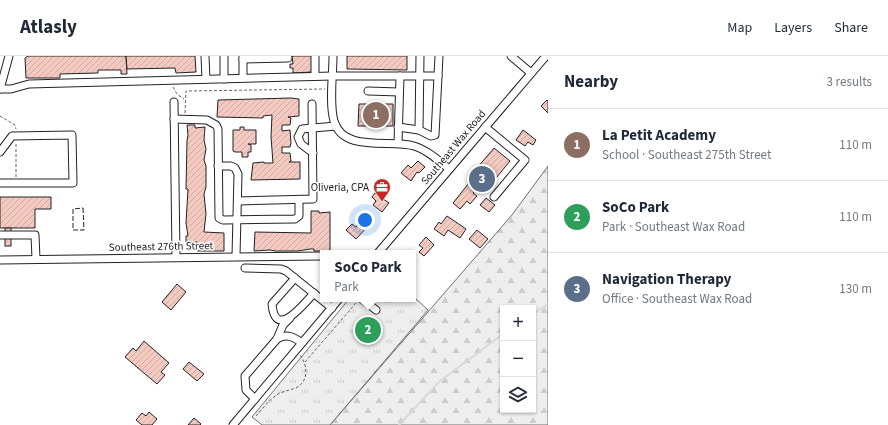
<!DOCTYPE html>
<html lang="en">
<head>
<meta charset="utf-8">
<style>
	body { margin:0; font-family:"Source Sans 3",sans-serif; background:#f6f6f7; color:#1f2937 }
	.controls { position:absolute; right:12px; bottom:12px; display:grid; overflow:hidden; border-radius:0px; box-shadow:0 1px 3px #0004 }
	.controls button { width:36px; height:36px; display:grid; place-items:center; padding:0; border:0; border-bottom:1px solid #e0e1e3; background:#fff; color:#1f2937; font:20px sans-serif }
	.you { position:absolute; left:365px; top:164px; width:14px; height:14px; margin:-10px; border:3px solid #fff; border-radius:50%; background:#1a73e8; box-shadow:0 0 0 6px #1a73e833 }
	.badge { display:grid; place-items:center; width:26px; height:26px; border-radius:50%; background:#c62828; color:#fff; font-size:13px; font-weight:700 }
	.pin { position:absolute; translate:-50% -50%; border:2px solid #fff; box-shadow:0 1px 4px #0006 }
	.popup { position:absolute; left:320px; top:194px; width:96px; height:52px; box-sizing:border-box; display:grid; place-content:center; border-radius:0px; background:#fff; filter:drop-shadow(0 1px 3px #0005); font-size:13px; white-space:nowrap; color:#747a83 }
	.popup b { font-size:15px; color:#1f2937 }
	.popup::after { content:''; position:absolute; left:50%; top:100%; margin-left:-8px; border:8px solid transparent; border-top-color:#fff }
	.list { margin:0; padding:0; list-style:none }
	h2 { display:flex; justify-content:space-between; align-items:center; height:52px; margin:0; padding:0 16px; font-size:17px }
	h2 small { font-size:13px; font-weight:400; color:#747a83 }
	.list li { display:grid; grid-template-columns:26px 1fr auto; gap:12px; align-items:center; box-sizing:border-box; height:72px; padding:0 16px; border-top:1px solid #e0e1e3 }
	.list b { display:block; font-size:15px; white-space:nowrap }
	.list p { margin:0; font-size:13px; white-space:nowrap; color:#747a83 }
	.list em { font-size:13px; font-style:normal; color:#747a83 }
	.icon { flex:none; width:22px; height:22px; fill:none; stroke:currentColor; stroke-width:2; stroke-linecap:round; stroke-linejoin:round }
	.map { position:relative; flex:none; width:548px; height:369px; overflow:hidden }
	header { display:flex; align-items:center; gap:24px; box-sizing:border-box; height:56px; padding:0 20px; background:#fff; border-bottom:1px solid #e0e1e3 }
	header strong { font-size:19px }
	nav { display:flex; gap:22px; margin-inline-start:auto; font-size:14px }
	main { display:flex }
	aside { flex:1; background:#fff }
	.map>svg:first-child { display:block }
	.forest { fill:url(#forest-firs); stroke:#6f6f6f; fill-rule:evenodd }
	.park { fill:url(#park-tufts); stroke:#6f6f6f }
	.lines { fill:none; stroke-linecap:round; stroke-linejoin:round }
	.stream { stroke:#d9d9d9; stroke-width:2 }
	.building { fill:url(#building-hatch); stroke:#222 }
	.minor-casing { stroke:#222; stroke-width:9 }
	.path { stroke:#646464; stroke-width:1; stroke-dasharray:3 2; stroke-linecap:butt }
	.minor { stroke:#fff; stroke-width:7 }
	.fence { stroke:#222; stroke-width:1; stroke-dasharray:5 2; stroke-linecap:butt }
	.labels { text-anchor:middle; stroke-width:3; stroke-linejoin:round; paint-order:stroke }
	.street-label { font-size:11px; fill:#222; stroke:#fff }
	.poi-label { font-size:11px; fill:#222; stroke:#fff; text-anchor:end }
</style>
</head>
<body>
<header>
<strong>Atlasly</strong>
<nav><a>Map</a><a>Layers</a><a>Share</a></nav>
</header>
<main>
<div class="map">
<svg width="548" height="369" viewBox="0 0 548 369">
	<defs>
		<pattern id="forest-firs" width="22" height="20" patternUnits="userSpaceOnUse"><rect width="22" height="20" fill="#eee"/><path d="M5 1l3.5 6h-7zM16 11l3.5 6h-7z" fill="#ccc"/></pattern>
		<pattern id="park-tufts" width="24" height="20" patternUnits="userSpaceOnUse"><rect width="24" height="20" fill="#eee"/><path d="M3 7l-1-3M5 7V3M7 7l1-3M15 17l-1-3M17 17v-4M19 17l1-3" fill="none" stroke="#ccc"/></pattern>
		<pattern id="building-hatch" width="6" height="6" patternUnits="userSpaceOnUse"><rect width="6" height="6" fill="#f3c9c0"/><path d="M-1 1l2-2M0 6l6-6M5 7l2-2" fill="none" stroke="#d0aca5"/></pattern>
	</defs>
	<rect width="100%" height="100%" fill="#fff"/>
	<path class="forest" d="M548,110V369H330L512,159ZM503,252H533V354H503Z"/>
	<path class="park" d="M413,240L428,254L330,369H262L252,361L349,243H413Z"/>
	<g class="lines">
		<g class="stream">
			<path d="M533,258L548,248"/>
			<path d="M399,369L440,325L503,278"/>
		</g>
	</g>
	<g class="building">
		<path d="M28,0H126L127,18H121V14H98V17L60,18V22H26L25,2Z"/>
		<path d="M126,0H195L196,16L176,17L175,12L127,13Z"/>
		<path d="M292,0H312V16L293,17V12H290V8H293Z"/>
		<path d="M347,0H407V14L347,13Z"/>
		<path d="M291,42L299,43V60L288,61L291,62L290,69H282V75L290,74L291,87L290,91H282V97H290L291,105L289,106H300V123L251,124L253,107L264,106V107H273L271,81L272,59L263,60V62L217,61L218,44Z"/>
		<path d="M547,44L548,45V57L541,50Z"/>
		<path d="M359,48H393V70H358Z"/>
		<path d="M187,69H195V72L205,71L204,84L206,93L204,104L206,110V131L204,138L206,158L204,176L224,177V195H197V186H186V180H188L186,167L188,133H186L187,85L188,79Z"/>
		<path d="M240,71H244V74H256V88H248L251,89V96H248V101H242V96H235L233,95V74H240Z"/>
		<path d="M523,74L536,84L533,89L528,86L525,90L516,84Z"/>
		<path d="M494,92L510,105L487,133L471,119Z"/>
		<path d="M418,105L425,111L419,117L417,116L411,125L401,117L408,109L411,112Z"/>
		<path d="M469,127L477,133L473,137L477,140L470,148L467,145L460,153L453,147Z"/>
		<path d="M375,137L389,147L382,156L373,149L376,145L372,141Z"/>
		<path d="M0,141H51V153H35V172H0Z"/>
		<path d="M486,142L495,149L489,156L480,149Z"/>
		<path d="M311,155H319V157L330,156V195H314V193H310L298,195H275L270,194L254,195L255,176L311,177Z"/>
		<path d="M447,160L466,173L460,182L448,174L444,180L434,173L439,166L441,168Z"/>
		<path d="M361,164L368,170L356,183L346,174L352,168L356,171Z"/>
		<rect x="5" y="172" width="6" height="18"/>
		<path d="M477,174L488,183L480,192L469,183Z"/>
		<path d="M426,181L434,189L424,200L419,196L423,192L419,189Z"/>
		<path d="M177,228L186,236L171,254L162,246Z"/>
		<path d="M144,285L169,307L161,316L165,319L157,328L125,301L133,292L136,295Z"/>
		<path d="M189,306L204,318L197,325L183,313Z"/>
		<path d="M149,356L157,363L152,369H142L136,364L142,357L146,360Z"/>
		<path d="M194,362L201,368L200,369H188Z"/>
	</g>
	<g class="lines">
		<g class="minor-casing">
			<g id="minor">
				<path d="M205,0L206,23"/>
				<path d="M224,0V23"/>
				<path d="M243,0V22"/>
				<path d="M315,0V20"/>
				<path d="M333,0C333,19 329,47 334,65C343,97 390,83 414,90C427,94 438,104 449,113"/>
				<path d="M511,0L531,17"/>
				<path d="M243,3L288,2"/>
				<path d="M0,33H11L29,28L333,20H438L439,0"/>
				<path d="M0,33L9,0"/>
				<path d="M368,35L399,36"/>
				<path d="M174,46L176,201"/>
				<path d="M174,63L207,64L216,69L218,73L219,162L223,164L295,163L299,160V144"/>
				<path d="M398,71L419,74L431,80L435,79L438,20"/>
				<path d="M485,71L525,104L494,141"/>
				<path d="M419,74L420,0"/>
				<path d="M398,87L400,20"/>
				<path d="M0,96L12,80L72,79L73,127H0"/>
				<path d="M313,97L301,88L298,81L302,73L336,70"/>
				<path d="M218,110H231L235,112L238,118L236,200"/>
				<path d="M238,145L313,143L312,48"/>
				<path d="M0,179H35L36,203"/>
				<path d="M378,197L546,0"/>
				<path d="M0,204L322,200"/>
				<path d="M245,212L281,213L286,215L332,252"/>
				<path d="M295,222L272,248C275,285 304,248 314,237"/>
				<path d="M362,243L376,254"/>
				<path d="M277,283C287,277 294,281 302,287"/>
				<path d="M255,343L246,334L245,320L277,283L283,269L290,262"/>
				<path d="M233,369L339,243"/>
			</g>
		</g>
		<g class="path">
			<path d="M173,31L177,38L184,43"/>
			<path d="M185,57L186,35L325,33"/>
			<path d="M0,60L15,69L16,73"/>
			<path d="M16,88V121"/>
			<path d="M448,100L449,102"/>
			<path d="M434,116L436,117"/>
			<path d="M305,306L356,247"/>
			<path d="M256,360C263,352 269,344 278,338C284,335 290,334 296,332C309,325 308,310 300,299"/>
		</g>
		<use href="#minor" class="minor"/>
		<path class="fence" d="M83,152L84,174H73V153Z"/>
	</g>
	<defs>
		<g id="office-pin" transform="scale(0.9)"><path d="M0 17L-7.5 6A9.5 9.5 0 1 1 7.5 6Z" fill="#c62828" stroke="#fff"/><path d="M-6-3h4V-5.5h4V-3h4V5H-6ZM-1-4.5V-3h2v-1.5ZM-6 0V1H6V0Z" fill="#fff"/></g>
	</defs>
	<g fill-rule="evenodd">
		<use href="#office-pin" x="382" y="131"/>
	</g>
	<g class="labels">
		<g class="street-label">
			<text transform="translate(453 91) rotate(-50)" y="4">Southeast Wax Road</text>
			<text transform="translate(161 190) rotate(-1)" y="4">Southeast 276th Street</text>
		</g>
		<g class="poi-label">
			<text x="369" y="135">Oliveria, CPA</text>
		</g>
	</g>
</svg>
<div class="controls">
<button>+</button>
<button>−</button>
<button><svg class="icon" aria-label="layers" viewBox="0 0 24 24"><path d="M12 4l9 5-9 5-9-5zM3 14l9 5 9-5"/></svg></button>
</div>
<div class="you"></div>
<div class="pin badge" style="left:376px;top:59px;background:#8d6e63">1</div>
<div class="pin badge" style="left:368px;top:274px;background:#2e9e5b">2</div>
<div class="popup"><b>SoCo Park</b>Park</div>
<div class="pin badge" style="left:482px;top:123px;background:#5c6f8a">3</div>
</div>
<aside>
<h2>Nearby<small>3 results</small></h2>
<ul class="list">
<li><span class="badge" style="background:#8d6e63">1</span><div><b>La Petit Academy</b><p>School · Southeast 275th Street</p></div><em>110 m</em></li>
<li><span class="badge" style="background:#2e9e5b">2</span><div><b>SoCo Park</b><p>Park · Southeast Wax Road</p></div><em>110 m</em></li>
<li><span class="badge" style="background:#5c6f8a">3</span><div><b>Navigation Therapy</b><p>Office · Southeast Wax Road</p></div><em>130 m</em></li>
</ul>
</aside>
</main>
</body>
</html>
